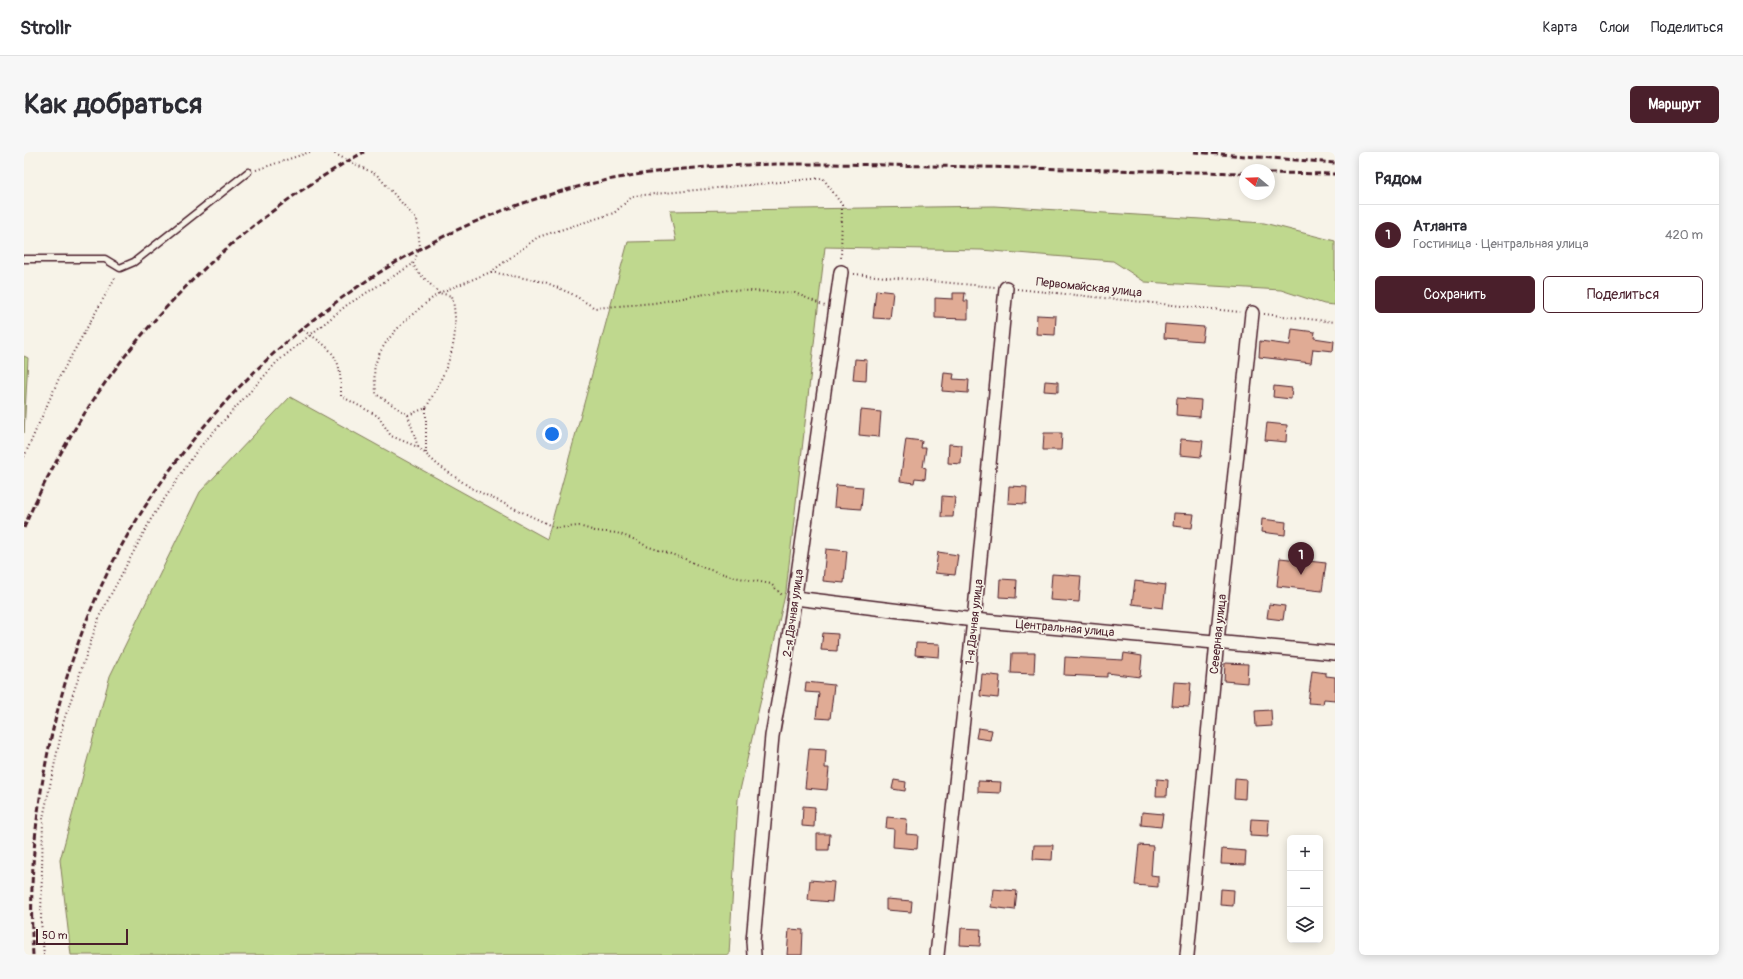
<!DOCTYPE html>
<html lang="ru">
<head>
<meta charset="utf-8">
<style>
	body { margin:0; font-family:Pangolin,sans-serif; background:#f7f7f7; color:#2b2b33 }
	.controls { position:absolute; right:12px; bottom:12px; display:grid; overflow:hidden; border-radius:6px; box-shadow:0 2px 10px #0003 }
	.controls button { width:36px; height:36px; display:grid; place-items:center; padding:0; border:0; border-bottom:1px solid #e1e1e2; background:#fff; color:#2b2b33; font:20px sans-serif }
	.compass { position:absolute; left:1215px; top:12px; width:36px; height:36px; border-radius:50%; background:#fff; box-shadow:0 2px 10px #0003; rotate:289deg }
	.scale { position:absolute; left:12px; bottom:10px; width:92px; box-sizing:border-box; padding-left:4px; border:2px solid #4a1f2b; border-top:0; font-size:11px; line-height:14px; white-space:nowrap; color:#4a1f2b; -webkit-text-stroke:3px #f7f3e8; paint-order:stroke }
	.you { position:absolute; left:528px; top:282px; width:14px; height:14px; margin:-10px; border:3px solid #fff; border-radius:50%; background:#1a73e8; box-shadow:0 0 0 6px #1a73e833 }
	.badge { display:grid; place-items:center; width:26px; height:26px; border-radius:50%; background:#4a1f2b; color:#fff; font-size:13px; font-weight:700 }
	.pin { position:absolute; translate:-50% -33px; filter:drop-shadow(0 1px 2px #0008) }
	.pin::after { content:''; position:absolute; top:21px; width:14px; height:12px; background:inherit; clip-path:polygon(0 0,100% 0,50% 100%) }
	.list { margin:0; padding:0; list-style:none }
	h2 { display:flex; justify-content:space-between; align-items:center; height:52px; margin:0; padding:0 16px; font-size:17px }
	h2 small { font-size:13px; font-weight:400; color:#7c7c81 }
	.list li { display:grid; grid-template-columns:26px 1fr auto; gap:12px; align-items:center; box-sizing:border-box; height:60px; padding:0 16px; border-top:1px solid #e1e1e2 }
	.list b { display:block; font-size:15px; white-space:nowrap }
	.list p { margin:0; font-size:13px; white-space:nowrap; color:#7c7c81 }
	.list em { font-size:13px; font-style:normal; color:#7c7c81 }
	.actions { display:flex; gap:8px; padding:12px 16px }
	.actions a { flex:1; padding:9px 0; border:1px solid #4a1f2b; border-radius:6px; text-align:center; font-size:14px; color:#4a1f2b }
	.actions .main { background:#4a1f2b; color:#fff }
	.icon { flex:none; width:22px; height:22px; fill:none; stroke:currentColor; stroke-width:2; stroke-linecap:round; stroke-linejoin:round }
	.map { position:relative; flex:none; width:1311px; height:803px; overflow:hidden; border-radius:6px }
	header { display:flex; align-items:center; gap:24px; box-sizing:border-box; height:56px; padding:0 20px; background:#fff; border-bottom:1px solid #e1e1e2 }
	header strong { font-size:19px }
	nav { display:flex; gap:22px; margin-inline-start:auto; font-size:14px }
	.intro { display:flex; align-items:center; justify-content:space-between; box-sizing:border-box; height:96px; padding:0 24px }
	h1 { margin:0; font-size:28px }
	.button { padding:10px 18px; border-radius:6px; background:#4a1f2b; color:#fff; font-size:14px; font-weight:700 }
	main { display:flex; gap:24px; padding:0 24px }
	aside { flex:1; background:#fff; border-radius:6px; box-shadow:0 2px 10px #0003 }
	.map>svg:first-child { display:block }
	.green { fill:#bfd88e; stroke:#847c5c }
	.building { fill:#e0ab95; stroke:#4a1f2b }
	.lines { fill:none; stroke-linecap:round; stroke-linejoin:round }
	.service-casing { stroke:#4a1f2b; stroke-width:9 }
	.minor-casing { stroke:#4a1f2b; stroke-width:16 }
	.path { stroke:#4a1f2b; stroke-width:2; stroke-dasharray:1 3; stroke-linecap:butt }
	.service { stroke:#f7f3e8; stroke-width:6 }
	.minor { stroke:#f7f3e8; stroke-width:13 }
	.rail { stroke:#4a1f2b; stroke-width:3; stroke-dasharray:6 3; stroke-linecap:butt }
	.labels { text-anchor:middle; stroke-width:3; stroke-linejoin:round; paint-order:stroke }
	.street-label { font-size:12px; fill:#4a1f2b; stroke:#f7f3e8 }
</style>
</head>
<body>
<header>
<strong>Strollr</strong>
<nav><a>Карта</a><a>Слои</a><a>Поделиться</a></nav>
</header>
<div class="intro"><h1>Как добраться</h1><a class="button">Маршрут</a></div>
<main>
<div class="map">
<svg width="1311" height="803" viewBox="0 0 1311 803">
	<rect width="100%" height="100%" fill="#f7f3e8"/>
	<filter id="ink" filterUnits="userSpaceOnUse"><feTurbulence type="fractalNoise" baseFrequency=".025" numOctaves="2"/><feDisplacementMap in="SourceGraphic" scale="8" xChannelSelector="R" yChannelSelector="G"/><feConvolveMatrix kernelMatrix="1 2 1 2 8 2 1 2 1" color-interpolation-filters="sRGB"/></filter>
	<g filter="url(#ink)">
		<g class="green">
			<path d="M970,54L1240,71L1311,89V153L1300,152L1257,138L1121,130L1089,109L957,98L801,95L762,439L714,647L705,803H47L36,708L86,524L176,340L266,245L523,387L604,90L652,89L646,59Z"/>
			<path d="M0,204L4,206L0,281Z"/>
		</g>
		<g class="building">
			<path d="M852,138L869,140L866,167L849,166Z"/>
			<path d="M929,141H941L940,149H944V167L911,166V146L929,147Z"/>
			<path d="M1013,163L1032,164L1031,183L1012,182Z"/>
			<path d="M1141,172L1180,175L1178,189L1140,186Z"/>
			<path d="M1268,177L1291,180L1290,186L1310,189L1309,199L1289,197L1287,211L1235,205L1236,189L1266,193Z"/>
			<path d="M831,207L843,208L842,229L829,228Z"/>
			<path d="M920,221L930,222L929,227L945,228L944,241L918,239Z"/>
			<path d="M1021,229L1034,230V240L1020,239Z"/>
			<path d="M1250,234L1268,236L1267,247L1249,245Z"/>
			<path d="M1153,246L1177,248L1176,265L1152,263Z"/>
			<path d="M837,258L857,260L855,285L835,283Z"/>
			<path d="M1243,271L1263,273L1262,290L1241,288Z"/>
			<path d="M1020,281H1038L1037,298H1019Z"/>
			<path d="M882,287L898,289L897,296H902L899,315L902,316L901,327L891,326L890,331L876,329Z"/>
			<path d="M1157,287L1179,289L1177,305L1156,303Z"/>
			<path d="M925,292L938,293L937,312L924,311Z"/>
			<path d="M812,333L839,335L837,357L810,355Z"/>
			<path d="M985,334L1003,335L1002,352L984,351Z"/>
			<path d="M918,344L931,345L929,365H917Z"/>
			<path d="M1150,361L1170,362L1168,376L1149,374Z"/>
			<path d="M1238,367L1262,370L1261,383L1237,380Z"/>
			<path d="M802,397L823,399L820,431L799,429Z"/>
			<path d="M914,400L934,403L931,423L911,421Z"/>
			<path d="M1256,406L1302,411L1298,439L1253,434Z"/>
			<path d="M1028,422L1057,424L1055,450L1026,448Z"/>
			<path d="M976,427L993,428L992,446L975,445Z"/>
			<path d="M1111,429L1142,433L1139,456L1108,452Z"/>
			<path d="M1245,452L1261,454L1259,468L1243,466Z"/>
			<path d="M799,481L814,482L813,499L797,498Z"/>
			<path d="M892,491L916,492L915,505L891,503Z"/>
			<path d="M988,501H1011L1010,522L987,521Z"/>
			<path d="M1100,501L1118,504L1116,525L1083,521V525L1040,523L1041,505L1099,508Z"/>
			<path d="M1201,511L1224,512L1223,531L1200,529Z"/>
			<path d="M1288,519L1302,521V524L1311,525V548L1300,547L1299,552L1284,551Z"/>
			<path d="M958,522L976,524L974,546L956,544Z"/>
			<path d="M782,530L810,533L806,567L792,566L795,541L781,540Z"/>
			<path d="M1150,530L1167,531L1165,555L1148,554Z"/>
			<path d="M1247,558L1248,574L1232,575L1231,559Z"/>
			<path d="M954,576L968,578L966,588L952,586Z"/>
			<path d="M785,597L802,598L801,616H805L803,638L781,636Z"/>
			<path d="M1211,626L1222,627L1221,647L1210,646Z"/>
			<path d="M1133,627L1144,628L1143,644H1132Z"/>
			<path d="M870,628L882,630L881,639L868,637Z"/>
			<path d="M954,629L977,630L976,641L954,640Z"/>
			<path d="M779,654L791,655L790,675L778,674Z"/>
			<path d="M1118,660L1139,662L1137,675L1117,673Z"/>
			<path d="M863,665L883,667L882,682L894,683L893,697L869,695L870,677L862,676Z"/>
			<path d="M1227,667L1245,668L1244,685L1226,684Z"/>
			<path d="M793,682H806L805,698H793Z"/>
			<path d="M1010,693H1029L1028,708L1009,707Z"/>
			<path d="M1115,693L1129,694L1127,723L1134,724V735L1111,733Z"/>
			<path d="M1198,697L1222,699L1221,713L1197,712Z"/>
			<path d="M786,728L810,730L808,750L784,748Z"/>
			<path d="M969,737L993,739L991,758L967,755Z"/>
			<path d="M1197,737L1210,738L1209,754L1196,753Z"/>
			<path d="M862,747L888,749L887,760L862,758Z"/>
			<path d="M937,776L957,777L956,794L936,793Z"/>
			<path d="M765,777L779,778L778,803H763Z"/>
		</g>
		<g class="lines">
			<g class="service-casing">
				<path id="service" d="M0,107H81L96,116L110,110L224,20"/>
			</g>
			<g class="minor-casing">
				<g id="minor">
					<path d="M771,446L950,468L1311,501"/>
					<path d="M730,803L729,789L748,584L762,506L817,120"/>
					<path d="M913,803L950,468L982,136"/>
					<path d="M1163,803L1193,489L1228,161"/>
				</g>
			</g>
			<g class="path">
				<path d="M307,0L353,23L393,68L396,95L389,112L393,119L415,141L467,120L514,85L590,61L609,44L799,26L818,53L817,107"/>
				<path d="M232,18L286,0"/>
				<path d="M467,120L521,130L548,142L571,156L630,151L704,138L771,141L801,154"/>
				<path d="M830,122L971,135"/>
				<path d="M993,137L1216,160"/>
				<path d="M1240,162L1311,170"/>
				<path d="M276,177C292,186 311,197 315,216C317,225 317,235 317,244L354,264L367,284L394,295L414,313L447,336L532,376L555,374L571,379L593,381L612,388L622,394L659,406L680,416L710,425L747,432L759,444"/>
				<path d="M402,256V303"/>
				<path d="M384,263L402,256C423,217 438,190 428,144L415,141C392,159 358,184 351,214C349,222 352,233 352,242L384,263L394,295"/>
				<path d="M0,305L36,224L92,124"/>
				<path d="M20,803L17,769L19,666L40,568L76,463L127,367L174,297L253,210L323,153L389,112"/>
			</g>
			<use href="#service" class="service"/>
			<use href="#minor" class="minor"/>
			<g class="rail">
				<path d="M1170,0L1311,11"/>
				<path d="M1245,21L1311,22"/>
				<path d="M0,376C9,353 21,330 33,308C103,179 211,71 340,0"/>
				<path d="M9,803C0,663 35,499 106,379C216,193 402,54 618,22C714,8 810,12 907,14C1011,16 1116,19 1221,21"/>
			</g>
		</g>
	</g>
	<g class="labels">
		<g class="street-label">
			<text transform="translate(1065 135) rotate(6)" y="4">Первомайская улица</text>
			<text transform="translate(769 461) rotate(-82)" y="4">2-я Дачная улица</text>
			<text transform="translate(950 470) rotate(-84)" y="4">1-я Дачная улица</text>
			<text transform="translate(1041 476) rotate(5)" y="4">Центральная улица</text>
			<text transform="translate(1194 482) rotate(-84)" y="4">Северная улица</text>
		</g>
	</g>
</svg>
<div class="controls">
<button>+</button>
<button>−</button>
<button><svg class="icon" aria-label="layers" viewBox="0 0 24 24"><path d="M12 4l9 5-9 5-9-5zM3 14l9 5 9-5"/></svg></button>
</div>
<svg class="compass" viewBox="-18 -18 36 36"><path d="M0-13l5 13h-10z" fill="#e53935"/><path d="M0 13l5-13h-10z" fill="#7c7c81"/></svg>
<div class="scale">50 m</div>
<div class="you"></div>
<div class="pin badge" style="left:1277px;top:423px">1</div>
</div>
<aside>
<h2>Рядом<small></small></h2>
<ul class="list">
<li><span class="badge">1</span><div><b>Атланта</b><p>Гостиница · Центральная улица</p></div><em>420 m</em></li>
</ul>
<div class="actions"><a class="main">Сохранить</a><a>Поделиться</a></div>
</aside>
</main>
</body>
</html>
